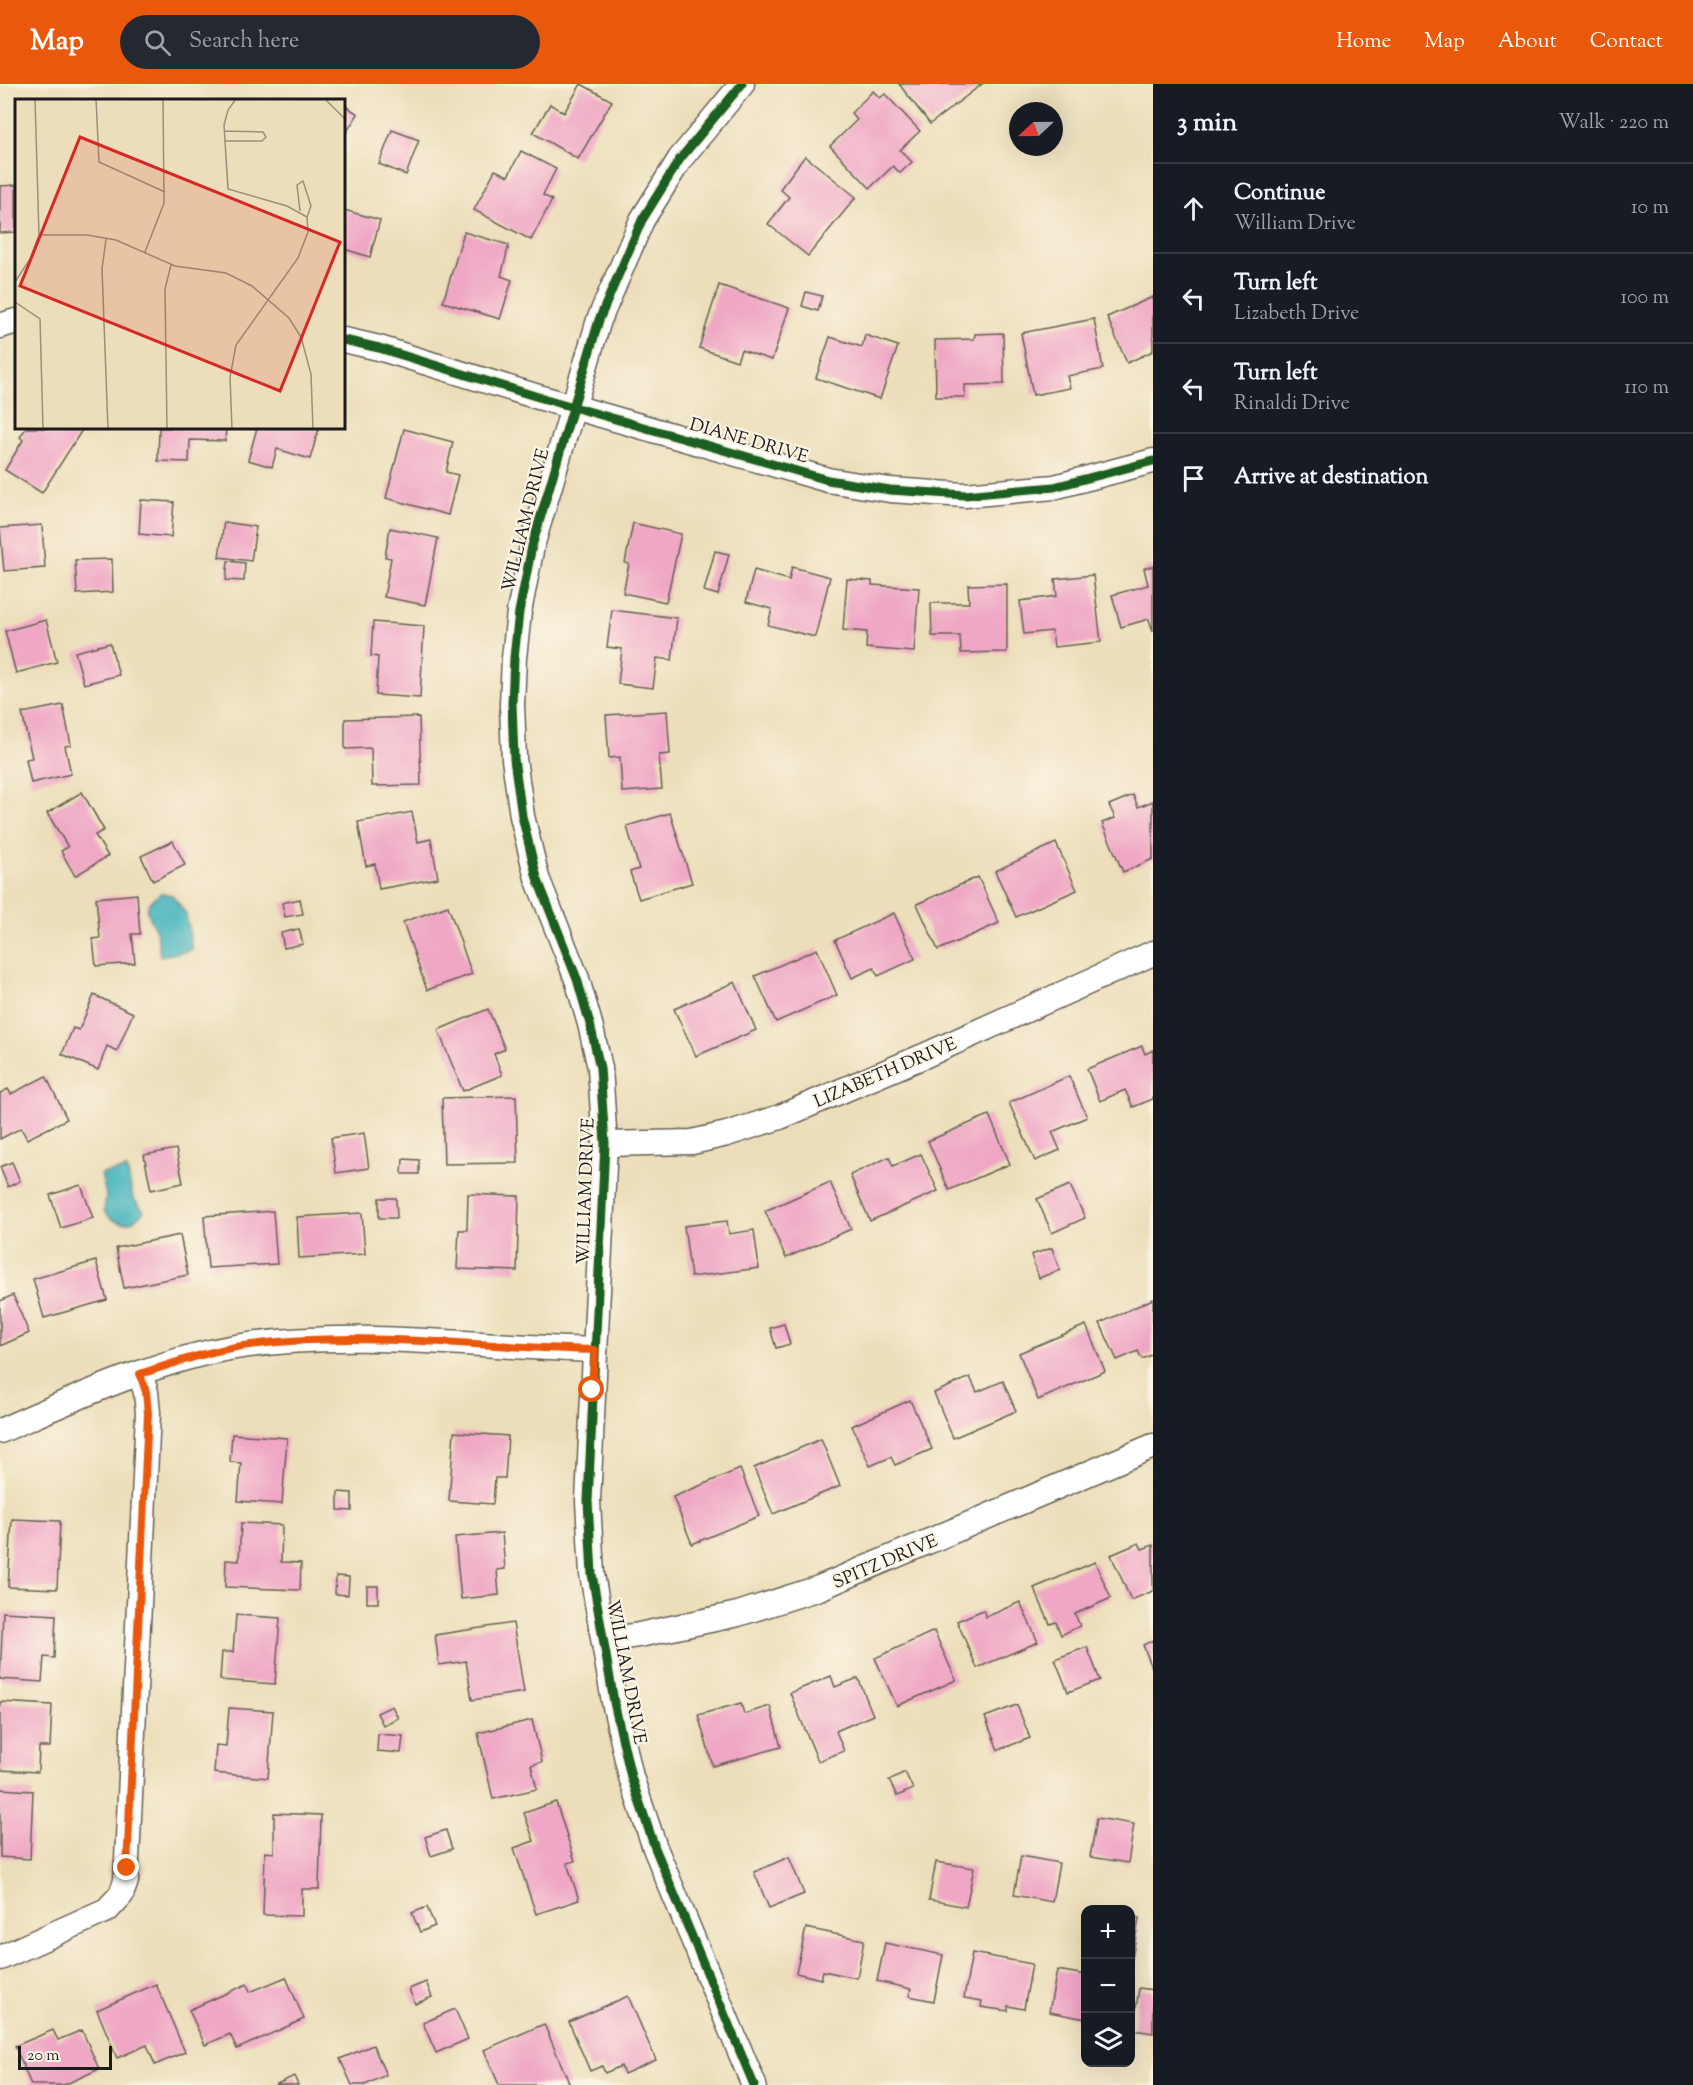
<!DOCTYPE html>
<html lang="en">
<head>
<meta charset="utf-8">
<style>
	body { margin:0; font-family:"Sorts Mill Goudy",serif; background:#242831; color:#f1f3f6 }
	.controls { position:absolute; right:18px; bottom:18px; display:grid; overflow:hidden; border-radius:12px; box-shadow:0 6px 24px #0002 }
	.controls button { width:54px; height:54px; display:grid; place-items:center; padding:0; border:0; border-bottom:2px solid #363941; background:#171b24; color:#f1f3f6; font:30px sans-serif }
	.compass { position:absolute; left:1009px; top:18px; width:54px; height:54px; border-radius:50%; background:#171b24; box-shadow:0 6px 24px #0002; rotate:248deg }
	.scale { position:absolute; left:18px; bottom:15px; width:94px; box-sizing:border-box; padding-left:6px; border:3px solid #1c1c1c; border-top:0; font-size:16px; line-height:21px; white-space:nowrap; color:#1c1c1c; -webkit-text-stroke:4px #fcf5e5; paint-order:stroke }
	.stop { position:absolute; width:18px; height:18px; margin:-14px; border:4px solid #ea580c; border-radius:50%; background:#fff }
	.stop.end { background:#ea580c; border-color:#fff; box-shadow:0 2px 6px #0008 }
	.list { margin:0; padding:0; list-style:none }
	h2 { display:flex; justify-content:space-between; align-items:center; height:78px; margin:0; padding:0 24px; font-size:26px }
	h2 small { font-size:20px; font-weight:400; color:#9ea1a6 }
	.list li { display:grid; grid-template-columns:39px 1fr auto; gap:18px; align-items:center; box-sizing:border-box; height:90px; padding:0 24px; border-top:2px solid #363941 }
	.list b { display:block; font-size:22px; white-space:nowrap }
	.list p { margin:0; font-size:20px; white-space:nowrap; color:#9ea1a6 }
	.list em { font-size:20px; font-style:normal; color:#9ea1a6 }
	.icon { flex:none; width:33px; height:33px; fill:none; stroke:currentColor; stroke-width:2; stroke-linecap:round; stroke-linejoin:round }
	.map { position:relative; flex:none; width:1153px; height:2001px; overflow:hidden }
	header { display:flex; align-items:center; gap:36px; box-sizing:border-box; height:84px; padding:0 30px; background:#ea580c; color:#fff }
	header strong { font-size:28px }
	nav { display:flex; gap:33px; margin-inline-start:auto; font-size:21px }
	.search { width:420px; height:54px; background:#242831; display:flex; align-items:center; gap:15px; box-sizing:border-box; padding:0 21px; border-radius:33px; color:#9ea1a6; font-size:22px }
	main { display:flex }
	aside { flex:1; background:#171b24 }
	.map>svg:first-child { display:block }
	.water { fill:#46b5bf; stroke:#31686e; stroke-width:1.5 }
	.building { fill:#efa7c5 }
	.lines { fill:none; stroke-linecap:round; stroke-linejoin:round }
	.street-casing { stroke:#656053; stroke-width:27 }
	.street { stroke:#fff; stroke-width:24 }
	.cycleway-casing { stroke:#fcf5e5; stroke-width:13 }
	.cycleway { stroke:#1b5e20; stroke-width:9 }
	.route { stroke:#ea580c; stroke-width:8 }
	.labels { text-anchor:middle; stroke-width:4.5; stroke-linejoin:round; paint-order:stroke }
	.street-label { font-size:18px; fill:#1c1c1c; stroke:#fcf5e5 }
	.inset-road { fill:none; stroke:#99907b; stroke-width:1.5 }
	.view { fill:#d62828; fill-opacity:0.15; stroke:#d62828; stroke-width:3 }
	.inset-edge { fill:none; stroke:#1c1c1c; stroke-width:3 }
</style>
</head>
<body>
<header>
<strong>Map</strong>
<div class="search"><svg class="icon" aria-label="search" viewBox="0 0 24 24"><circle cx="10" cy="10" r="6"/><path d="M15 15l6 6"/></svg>Search here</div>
<nav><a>Home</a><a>Map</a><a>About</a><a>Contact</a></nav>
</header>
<main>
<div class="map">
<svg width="1153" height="2001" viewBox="0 0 1153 2001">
	<rect width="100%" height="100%" fill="#fcf5e5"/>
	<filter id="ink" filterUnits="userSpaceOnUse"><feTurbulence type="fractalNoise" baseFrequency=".0167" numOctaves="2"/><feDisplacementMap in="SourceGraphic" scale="12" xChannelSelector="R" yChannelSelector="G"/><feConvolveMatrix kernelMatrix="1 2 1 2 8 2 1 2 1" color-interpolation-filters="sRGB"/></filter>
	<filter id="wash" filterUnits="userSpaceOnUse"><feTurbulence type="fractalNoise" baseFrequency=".008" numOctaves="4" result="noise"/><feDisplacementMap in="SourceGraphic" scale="24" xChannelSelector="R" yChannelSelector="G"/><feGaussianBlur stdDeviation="1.35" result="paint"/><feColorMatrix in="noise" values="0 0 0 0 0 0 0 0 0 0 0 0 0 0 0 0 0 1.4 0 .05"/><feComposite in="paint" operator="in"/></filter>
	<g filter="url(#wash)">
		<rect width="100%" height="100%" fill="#ecdeba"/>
		<g class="water">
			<path d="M161,809L172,811L186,830L192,866L160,872L157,849L147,827L149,819Z"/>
			<path d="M127,1085L133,1114L144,1127C132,1143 116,1143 104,1127L106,1111L101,1090Z"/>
		</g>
		<g id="blocks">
			<g class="building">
				<path d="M581,0L612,17L578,75L533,49L550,20L564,29Z"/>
				<path d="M899,0H982L930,40Z"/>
				<path d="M873,7L880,14L885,10L920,47L900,66L912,78L900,89L893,82L870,104L830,62L857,36L851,29Z"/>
				<path d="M344,21L358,30L344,52Z"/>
				<path d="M392,46L419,56L406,91L379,80Z"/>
				<path d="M521,67L556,85L543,111L552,116L531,156L474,126L495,86L508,92Z"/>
				<path d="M805,72L856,113L808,172L768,140L789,113L780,105Z"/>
				<path d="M16,101V148L0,149V102Z"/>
				<path d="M344,126L380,136L370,173L344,165Z"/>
				<path d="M464,148L509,161L501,192L512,196L500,235L443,218Z"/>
				<path d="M719,201L789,224L772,276L741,266L737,277L699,264Z"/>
				<path d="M806,208L822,212L818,227L802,222Z"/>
				<path d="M1153,213V267L1127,279L1107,233Z"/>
				<path d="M1094,235L1103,285L1067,292L1070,304L1033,311L1021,249Z"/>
				<path d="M1003,249L1004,300L965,301V313H936L935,256L974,255L975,250Z"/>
				<path d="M865,251L898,262L880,315L816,294L830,253L862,263Z"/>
				<path d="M26,344H79L82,346L42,409L5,386L23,356L20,353Z"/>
				<path d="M159,344H226L225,357L190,356L189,378L158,377Z"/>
				<path d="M257,344H319L310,375L277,365L272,383L248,376Z"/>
				<path d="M404,345L453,358L446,388L458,391L448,431L386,414Z"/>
				<path d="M141,416L174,418L171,453L139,450Z"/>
				<path d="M224,438L256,443L251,477L219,473Z"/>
				<path d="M633,439L681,450L666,518L623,509L629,480L625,479Z"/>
				<path d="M42,441L45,484L4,487L0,444Z"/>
				<path d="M390,444L438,454L425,521L384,513L391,474L385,473Z"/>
				<path d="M715,467L729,470L718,511L704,507Z"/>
				<path d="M112,475L113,508L77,510L75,476Z"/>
				<path d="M228,477L245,479L244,497L226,496Z"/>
				<path d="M1153,482V548L1149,535L1121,543L1112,511L1148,501L1144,484Z"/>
				<path d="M792,483L830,493L815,553L768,541L772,525L746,518L754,486L789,496Z"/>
				<path d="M1093,491L1101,558L1054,563L1052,547L1024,550L1020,517L1057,512L1055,495Z"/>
				<path d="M847,495L872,497V501L919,504L914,568L866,564L867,548L843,546Z"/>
				<path d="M1007,500V568L961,569L960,552H932L931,519H969L968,501Z"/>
				<path d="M612,526L677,534L672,576L657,574L653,604L618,600L622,565L607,563Z"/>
				<path d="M46,536L57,578L16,589L5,547Z"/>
				<path d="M373,538L424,542L420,614L376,611L378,573L371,572Z"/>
				<path d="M110,559L119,591L84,600L75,568Z"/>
				<path d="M63,621L71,661L65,662L71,690L31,699L26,675L32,674L22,629Z"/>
				<path d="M667,627L670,670L659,671L662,705L622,708L620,673L609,674L606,631Z"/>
				<path d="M419,633L421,701L372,702L371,664L345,665V635Z"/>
				<path d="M82,708L104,746L95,751L108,772L75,792L61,767L68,763L47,729Z"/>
				<path d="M1133,711L1138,723L1153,717V775L1123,788L1102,739L1115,734L1109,721Z"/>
				<path d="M412,728L418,758L431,755L438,794L379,805L375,780L366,782L358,738Z"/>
				<path d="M670,729L692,799L639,815L630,788L639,785L627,742Z"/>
				<path d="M173,757L185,781L153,797L141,772Z"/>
				<path d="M1056,759L1077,806L1016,833L995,787Z"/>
				<path d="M978,793L999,839L938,866L917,820Z"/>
				<path d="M137,810L140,850H132L135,879L96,882L93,855L100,854L96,814Z"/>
				<path d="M300,815L303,830L285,833L282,819Z"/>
				<path d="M448,822L472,890L427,906L403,838Z"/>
				<path d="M894,829L915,875L878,892L874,884L852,894L835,856Z"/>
				<path d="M299,845L303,860L284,864L281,849Z"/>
				<path d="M817,865L837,911L776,938L755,892Z"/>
				<path d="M735,898L756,946L696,972L674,925Z"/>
				<path d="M94,911L133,929L117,967L107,962L98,986L62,970L73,944L79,946Z"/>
				<path d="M488,925L505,965L494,970L502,991L463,1007L438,946Z"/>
				<path d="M1142,962L1145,970L1153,966V1015L1133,1023L1125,1006L1100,1017L1087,985Z"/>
				<path d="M46,992L67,1035L27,1055L21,1044L0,1055V1009L8,1005L11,1010Z"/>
				<path d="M1069,992L1087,1033L1052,1048L1060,1066L1035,1077L1009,1019Z"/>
				<path d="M516,1012L518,1079L444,1080L442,1014Z"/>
				<path d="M989,1031L1010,1080L949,1106L928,1057Z"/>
				<path d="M364,1049L369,1084L336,1089L331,1054Z"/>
				<path d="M176,1065L183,1099L151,1106L144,1071Z"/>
				<path d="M921,1070L938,1107L870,1137L850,1091L889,1073L893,1082Z"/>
				<path d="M403,1075L419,1076V1090H402Z"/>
				<path d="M12,1078L20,1097L8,1103L0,1083Z"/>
				<path d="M830,1098L851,1145L786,1174L765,1127Z"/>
				<path d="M81,1101L93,1134L61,1144L50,1111Z"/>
				<path d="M1070,1101L1085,1134L1052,1149L1037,1115Z"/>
				<path d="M468,1110L519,1112L517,1187L457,1185L459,1146H467Z"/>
				<path d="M379,1114H396L397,1134H379Z"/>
				<path d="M273,1127L277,1180L208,1184L204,1132Z"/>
				<path d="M362,1129L365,1170L299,1174L297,1133Z"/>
				<path d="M727,1137L729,1150L754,1146L759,1184L691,1193L684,1142Z"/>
				<path d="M180,1151L188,1191L124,1204L116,1164Z"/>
				<path d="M1052,1164L1060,1186L1039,1194L1031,1171Z"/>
				<path d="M96,1177L107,1216L44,1234L33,1195Z"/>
				<path d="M13,1211L29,1249L0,1262V1217Z"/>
				<path d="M1153,1215V1270L1142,1275L1138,1267L1117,1276L1100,1239Z"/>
				<path d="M784,1240L790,1260L776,1264L770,1244Z"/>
				<path d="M1086,1241L1105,1287L1038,1316L1019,1269Z"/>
				<path d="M970,1293L977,1308L1003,1297L1016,1327L953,1354L934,1309Z"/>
				<path d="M910,1316L932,1365L895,1381L891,1373L870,1382L852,1342Z"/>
				<path d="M454,1348L508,1352L505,1394H495L493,1420L449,1417Z"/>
				<path d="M232,1350L287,1354L282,1420L238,1417L241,1379L230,1378Z"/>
				<path d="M821,1355L840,1402L773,1430L754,1384Z"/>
				<path d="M740,1385L759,1432L692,1460L673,1413Z"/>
				<path d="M338,1408L352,1409V1427L338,1426Z"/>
				<path d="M12,1435L60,1437L57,1505L8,1503Z"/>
				<path d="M241,1439L282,1441L281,1478L301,1479L300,1506L225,1503L226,1476L239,1477Z"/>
				<path d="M502,1449L505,1485L497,1486L499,1511L461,1515L455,1453Z"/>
				<path d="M1139,1459L1142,1465L1153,1461V1507L1131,1516L1111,1471Z"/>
				<path d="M1095,1478L1111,1514L1075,1530L1080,1542L1061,1551L1056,1538L1050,1540L1034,1504Z"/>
				<path d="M336,1492L349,1493L348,1511L335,1510Z"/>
				<rect x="367" y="1502" width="11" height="17"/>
				<path d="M1020,1518L1038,1558L977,1584L957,1537L983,1526L986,1533Z"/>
				<path d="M3,1528L56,1531L54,1574L44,1573L42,1598L0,1595Z"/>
				<path d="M236,1531L280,1534L275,1600L220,1596L222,1568H233Z"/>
				<path d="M513,1539L524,1608L472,1616L466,1577L439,1581L435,1551Z"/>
				<path d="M934,1547L956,1596L897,1622L875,1574Z"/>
				<path d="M1153,1556V1586L1143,1561Z"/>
				<path d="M1087,1563L1100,1596L1068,1608L1055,1575Z"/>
				<path d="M831,1592L835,1603L858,1594L873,1631L836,1647L844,1667L818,1677L790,1609Z"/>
				<path d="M0,1618L52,1621L50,1663H39L38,1688L0,1686Z"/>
				<path d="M741,1619L744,1630L770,1622L781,1663L713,1682L698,1631Z"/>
				<path d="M1017,1621L1030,1654L998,1666L985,1633Z"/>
				<path d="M392,1622L398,1634L383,1641L377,1629Z"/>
				<path d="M229,1624L273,1627L268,1694L214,1689L216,1661L226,1662Z"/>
				<path d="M532,1636L542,1678L531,1681L537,1705L493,1715L478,1649Z"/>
				<path d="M378,1650L403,1652L401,1669L377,1667Z"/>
				<path d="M905,1688L913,1705L897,1712L889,1696Z"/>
				<path d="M0,1705L33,1707L30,1775L0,1773Z"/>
				<path d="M556,1718L575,1777L567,1779L579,1816L536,1830L514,1764L534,1757L524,1729Z"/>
				<path d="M274,1729L321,1731L319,1805H302V1832L263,1831L265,1768L274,1769Z"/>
				<path d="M1097,1734L1134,1740L1128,1779L1090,1773Z"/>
				<path d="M446,1746L452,1765L431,1772L425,1753Z"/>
				<path d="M1021,1772L1059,1779L1052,1818L1014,1811Z"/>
				<path d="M789,1773L804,1810L769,1824L754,1788Z"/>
				<path d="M936,1778L974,1784L966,1823L929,1816Z"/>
				<path d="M427,1823L435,1842L420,1848L412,1829Z"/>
				<path d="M1130,1832L1139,1834L1132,1875L1130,1874Z"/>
				<path d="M806,1844L864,1856L857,1894L823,1887L821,1895L796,1889Z"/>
				<path d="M885,1859L943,1871L934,1917L909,1912L911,1905L877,1897Z"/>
				<path d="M972,1869L1032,1880L1024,1925L1008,1922V1927L981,1923L982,1917L964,1914Z"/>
				<path d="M1057,1886L1086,1891V1935L1049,1928Z"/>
				<path d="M286,1893L304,1935L237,1965L230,1950L205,1961L189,1926L247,1900L250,1908Z"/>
				<path d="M426,1898L432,1913L415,1920L409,1905Z"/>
				<path d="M156,1900L185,1968L155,1981L147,1961L117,1974L97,1926Z"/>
				<path d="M1139,1904L1153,1906V1949L1133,1946Z"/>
				<path d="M628,1912L656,1976L624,1990L621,1982L605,1989L602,1982L590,1987L569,1938Z"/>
				<path d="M455,1925L468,1955L436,1969L423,1939Z"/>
				<path d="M544,1940L570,2001H499L484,1966Z"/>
				<path d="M53,1946L58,1956L82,1946L99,1985L64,2001H31L15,1962Z"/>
				<path d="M373,1961L386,1991L365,2001H352L340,1975Z"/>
				<path d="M294,1992L298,2001H275Z"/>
			</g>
		</g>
	</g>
	<g filter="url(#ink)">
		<use href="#blocks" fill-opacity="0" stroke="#656053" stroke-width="1.5"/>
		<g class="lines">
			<g class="street-casing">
				<g id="street">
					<path d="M742,0L680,75L642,136L599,236L532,462L519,528L514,574L512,620L514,675L522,732L537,794L577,895L590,940L600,984L605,1060L588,1417L592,1490L614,1618L631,1693L655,1764L754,2001"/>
					<path d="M0,242L16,237"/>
					<path d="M344,256L379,264L535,312L828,396L890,406L965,411L1054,403L1153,377"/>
					<path d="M605,1060L692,1058L727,1050L780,1033L926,971L1153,869"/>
					<path d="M0,1347C71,1316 159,1275 236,1263C354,1244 476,1263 595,1266"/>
					<path d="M605,1556L639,1551L738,1530L819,1504L1153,1362"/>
					<path d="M0,1874L107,1826L121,1811L126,1797L148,1329L146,1308L140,1290"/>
				</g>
			</g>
			<use href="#street" class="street"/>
			<g class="cycleway-casing">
				<g id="cycleway">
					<path d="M742,0L680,75L642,136L599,236L532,462L519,528L514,574L512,620L514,675L522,732L537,794L577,895L590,940L600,984L605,1060L588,1417L592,1490L614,1618L631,1693L655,1764L754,2001"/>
					<path d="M344,256L379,264L535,312L828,396L890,406L965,411L1054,403L1153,377"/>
				</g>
			</g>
			<use href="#cycleway" class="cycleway"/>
		</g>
	</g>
	<g class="lines" filter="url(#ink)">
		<path class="route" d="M127,1784L148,1329L146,1308L140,1290C172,1280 204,1268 236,1263C355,1245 476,1263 595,1266L592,1306"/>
	</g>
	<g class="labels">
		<g class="street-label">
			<text transform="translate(749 356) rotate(16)" y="6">DIANE DRIVE</text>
			<text transform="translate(525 436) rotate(-76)" y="6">WILLIAM DRIVE</text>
			<text transform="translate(885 988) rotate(-23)" y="6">LIZABETH DRIVE</text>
			<text transform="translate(585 1107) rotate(-88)" y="6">WILLIAM DRIVE</text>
			<text transform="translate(885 1477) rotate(-23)" y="6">SPITZ DRIVE</text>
			<text transform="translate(627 1588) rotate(79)" y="6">WILLIAM DRIVE</text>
		</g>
	</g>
	<g transform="translate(15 15)">
		<rect width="330" height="330" fill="#ecdeba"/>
		<path class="inset-road" d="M81,0L84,63L150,93M221,0L213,11L209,26L213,90L272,107L292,118M310,0L330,20M209,32L248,33L251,38L247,42H210M285,112L282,86L288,82L296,107L292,118M24,136H72L101,141L160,167L211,174L237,187L274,219L286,238L296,275L298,330M91,140L87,170L93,330M130,153L149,104L148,0M0,183L15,160L24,136L20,0M0,203L25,220L28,330M152,330L150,190L156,166M217,330L215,278L221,246L283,159L293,133L292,118"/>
		<path class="view" d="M65,38L325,143L265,292L5,187Z"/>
		<rect width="330" height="330" class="inset-edge"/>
	</g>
</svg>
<div class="controls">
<button>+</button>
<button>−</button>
<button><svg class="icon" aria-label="layers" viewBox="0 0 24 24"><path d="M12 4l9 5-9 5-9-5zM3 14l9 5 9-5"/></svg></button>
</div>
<svg class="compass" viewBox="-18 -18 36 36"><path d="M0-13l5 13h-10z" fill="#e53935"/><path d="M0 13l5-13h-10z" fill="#9ea1a6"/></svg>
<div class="scale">20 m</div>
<div class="stop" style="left:592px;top:1306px"></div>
<div class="stop end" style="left:127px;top:1784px"></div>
</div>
<aside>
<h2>3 min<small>Walk · 220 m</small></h2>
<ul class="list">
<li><svg class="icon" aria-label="ahead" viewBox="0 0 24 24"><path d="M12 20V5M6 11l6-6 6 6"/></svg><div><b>Continue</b><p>William Drive</p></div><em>10 m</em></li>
<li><svg class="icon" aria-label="left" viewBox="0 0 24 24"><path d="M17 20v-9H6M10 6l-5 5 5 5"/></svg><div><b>Turn left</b><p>Lizabeth Drive</p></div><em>100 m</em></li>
<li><svg class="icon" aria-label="left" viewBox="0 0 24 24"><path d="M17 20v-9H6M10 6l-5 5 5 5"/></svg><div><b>Turn left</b><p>Rinaldi Drive</p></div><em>110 m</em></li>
<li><svg class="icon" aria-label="arrive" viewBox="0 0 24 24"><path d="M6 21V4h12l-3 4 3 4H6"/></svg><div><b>Arrive at destination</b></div></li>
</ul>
</aside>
</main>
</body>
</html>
